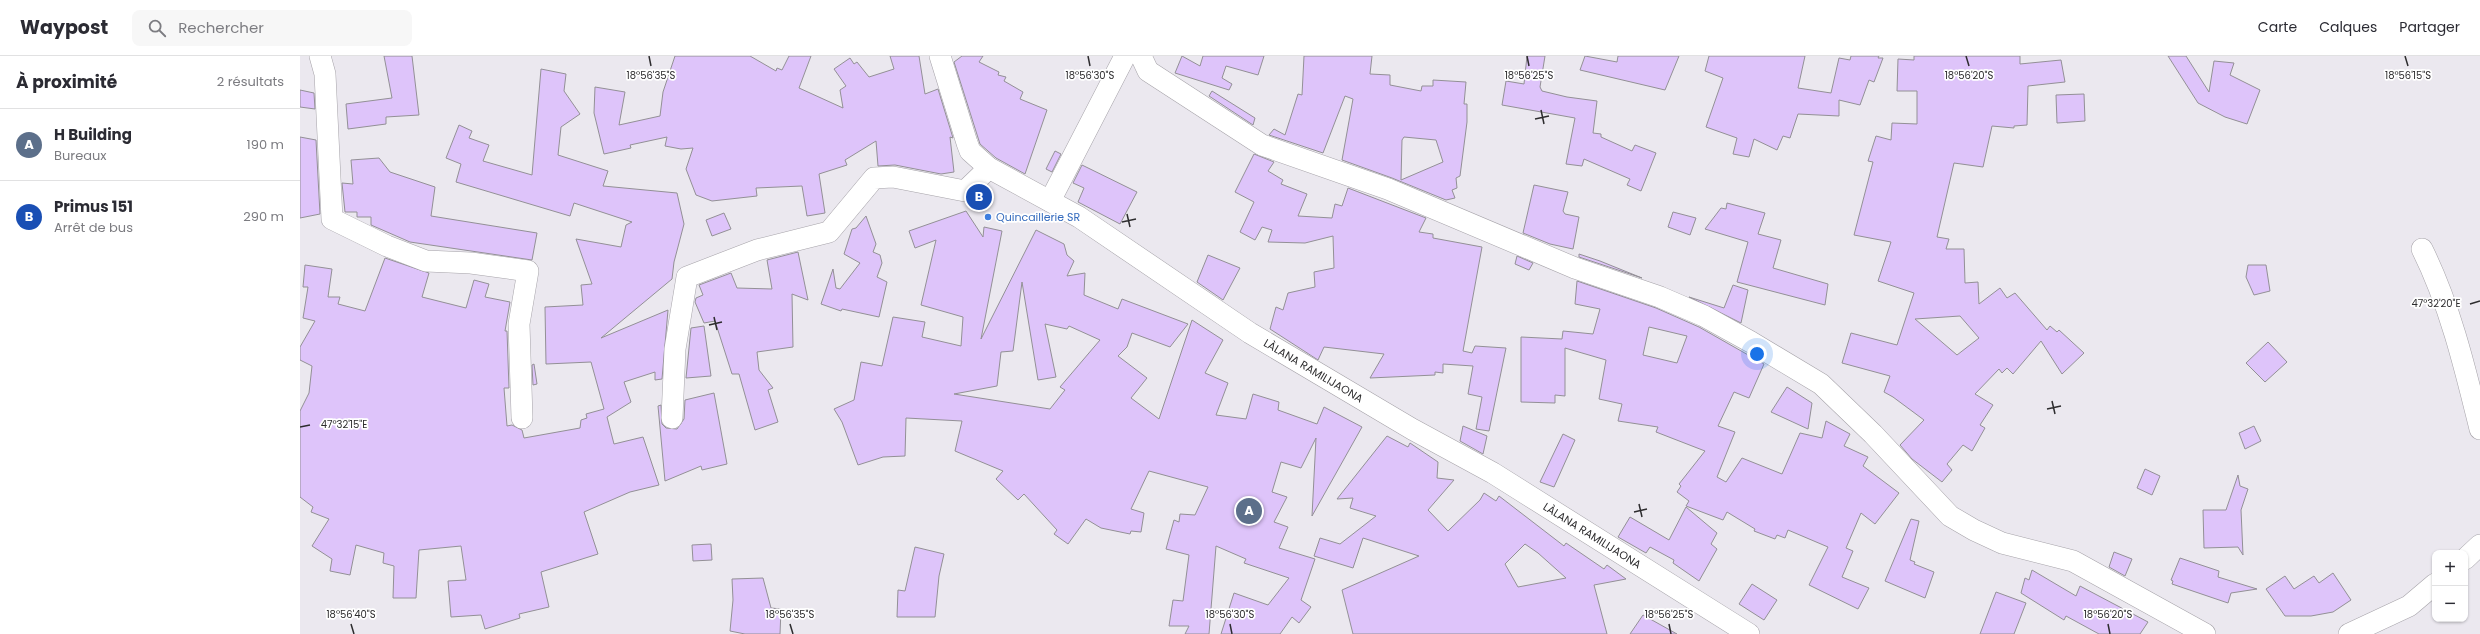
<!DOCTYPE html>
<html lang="fr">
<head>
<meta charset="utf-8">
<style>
	body { margin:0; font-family:Poppins,sans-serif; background:#f7f7f7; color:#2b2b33 }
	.controls { position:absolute; right:12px; bottom:12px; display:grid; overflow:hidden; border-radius:8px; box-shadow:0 1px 3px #0004 }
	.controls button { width:36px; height:36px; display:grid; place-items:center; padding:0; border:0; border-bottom:1px solid #e1e1e2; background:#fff; color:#2b2b33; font:20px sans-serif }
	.you { position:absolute; left:1457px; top:298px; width:14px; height:14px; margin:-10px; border:3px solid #fff; border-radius:50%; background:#1a73e8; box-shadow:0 0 0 6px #1a73e833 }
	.badge { display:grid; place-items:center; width:26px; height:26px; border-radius:50%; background:#44897d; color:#fff; font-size:13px; font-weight:700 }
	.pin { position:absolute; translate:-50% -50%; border:2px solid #fff; box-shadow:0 1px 4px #0006 }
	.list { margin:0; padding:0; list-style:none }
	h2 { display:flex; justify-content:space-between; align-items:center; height:52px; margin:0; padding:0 16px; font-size:17px }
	h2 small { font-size:13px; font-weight:400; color:#7c7c81 }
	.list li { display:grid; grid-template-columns:26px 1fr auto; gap:12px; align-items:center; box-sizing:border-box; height:72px; padding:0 16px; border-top:1px solid #e1e1e2 }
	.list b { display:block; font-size:15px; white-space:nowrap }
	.list p { margin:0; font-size:13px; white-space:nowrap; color:#7c7c81 }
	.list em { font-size:13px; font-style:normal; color:#7c7c81 }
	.icon { flex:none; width:22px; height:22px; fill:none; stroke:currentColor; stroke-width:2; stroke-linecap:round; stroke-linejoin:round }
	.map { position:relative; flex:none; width:2180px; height:578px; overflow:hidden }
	header { display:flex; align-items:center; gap:24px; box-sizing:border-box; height:56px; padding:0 20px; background:#fff; border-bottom:1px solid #e1e1e2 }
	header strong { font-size:19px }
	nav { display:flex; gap:22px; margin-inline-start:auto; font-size:14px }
	.search { width:280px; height:36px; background:#f7f7f7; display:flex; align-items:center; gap:10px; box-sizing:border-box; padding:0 14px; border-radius:8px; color:#7c7c81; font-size:15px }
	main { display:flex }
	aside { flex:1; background:#fff }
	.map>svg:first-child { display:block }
	.building { fill:#dec4fa; stroke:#939096; fill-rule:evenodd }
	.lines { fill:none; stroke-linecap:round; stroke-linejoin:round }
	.minor-casing { stroke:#a6a3a9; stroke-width:22 }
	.minor { stroke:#fff; stroke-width:21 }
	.ticks { fill:none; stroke:#2d2c2e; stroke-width:1.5 }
	.shop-dot { fill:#3f7fe0; stroke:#fff; stroke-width:1.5 }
	.labels { text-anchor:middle; stroke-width:3.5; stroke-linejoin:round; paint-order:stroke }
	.shop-label { font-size:11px; fill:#366cbe; stroke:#fff; text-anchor:start }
	.street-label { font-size:11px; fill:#2d2c2e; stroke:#fff }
	.ticks-label { font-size:10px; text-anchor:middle; fill:#2d2c2e; stroke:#fff; stroke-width:3.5; stroke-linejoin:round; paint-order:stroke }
</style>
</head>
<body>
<header>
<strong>Waypost</strong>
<div class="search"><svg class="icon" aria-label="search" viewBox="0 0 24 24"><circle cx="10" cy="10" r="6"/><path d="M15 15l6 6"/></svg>Rechercher</div>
<nav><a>Carte</a><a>Calques</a><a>Partager</a></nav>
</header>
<main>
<aside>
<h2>À proximité<small>2 résultats</small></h2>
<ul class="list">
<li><span class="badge" style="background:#5c6f8a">A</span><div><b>H Building</b><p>Bureaux</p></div><em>190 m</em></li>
<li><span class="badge" style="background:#1a4fb4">B</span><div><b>Primus 151</b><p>Arrêt de bus</p></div><em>290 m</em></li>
</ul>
</aside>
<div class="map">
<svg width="2180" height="578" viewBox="0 0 2180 578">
	<rect width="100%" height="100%" fill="#ebe8ef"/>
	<g class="building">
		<path d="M84,0H112L119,59L86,61V68L48,73L46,48L92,42Z"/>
		<path d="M375,0H450L476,15L477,12L482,14L489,0H511L499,32L543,52L540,34L546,30L534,13L550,2L554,8L557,6L569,21L594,13L590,0H619L625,38L638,33L653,82L650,81L654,116L641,118L595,109L578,110L576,85L545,104L547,109L519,118L525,157L507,160L502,130L456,132L457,140L412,145L396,139L386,113L393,92L381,93L365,90L367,81L330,89L331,92L304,98L294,57L295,31L325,36L319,69L360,60L363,36Z"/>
		<path d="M662,0H683L679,6L699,16L698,19L706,21L704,25L723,36L720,43L747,54L725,118L696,102L680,88L654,6Z"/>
		<path d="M882,0L900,10L903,0H964L958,19L926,10L922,22L932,28L929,34L875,17Z"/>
		<path d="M1004,0H1072L1070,18L1090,19V29L1121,35L1122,30H1133V24L1166,26L1164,48H1167V66L1160,120L1156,122L1157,132L1152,134L1155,142L1146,144L1092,122L1042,104L1053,43L1045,40L1023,97L969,79L974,73L985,79L998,38L1002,39ZM1104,81L1136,84L1143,106L1101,124L1102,84Z"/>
		<path d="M1227,0H1245L1240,31L1242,35L1267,41L1297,45L1293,77L1301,78V81L1332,95L1335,89L1356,97L1341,135L1327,129L1330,123L1284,103L1282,110L1266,108L1275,62L1202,49L1206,25L1224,28Z"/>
		<path d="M1285,0L1317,6L1318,0H1379L1365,34L1280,14Z"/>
		<path d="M1409,0H1505L1498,32L1531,37L1539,2L1550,4L1551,0H1579L1578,2H1583L1574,26L1569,24L1560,49L1539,44V60L1498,58L1490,82L1483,80L1477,94L1454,83L1449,101L1433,98L1437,82L1406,71L1423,22L1405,15Z"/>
		<path d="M1614,0H1720V8L1761,4L1765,26L1728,30L1727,69L1714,70V72L1692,70L1683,111L1654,107L1637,181L1649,183L1646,193H1664L1665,227L1678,226L1679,248L1700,232L1707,242L1715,237L1747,274L1750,270L1757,276L1759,274L1784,297L1762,318L1741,285L1713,318L1707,312L1702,317L1699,313L1675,338L1693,349L1680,369L1685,372L1672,395L1663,389L1647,408L1652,414L1642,426L1612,403L1600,389L1624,364L1593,341L1584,336L1590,320L1542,307L1551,277L1597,289L1614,237L1578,225L1591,186L1554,179L1573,106L1568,105L1576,80L1591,84L1592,67L1617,68V35H1597L1598,3L1614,4ZM1660,260L1679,282L1657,299L1615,263Z"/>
		<path d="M1868,0H1886L1909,36L1914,5L1934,7L1930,19L1960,34L1947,68L1925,61L1898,47Z"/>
		<path d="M241,13L266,18L264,35L280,58L261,71L258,99L308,115L303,130L377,137L384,168L374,206L372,223L301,282L368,254L362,323L355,324V316L324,326L331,346L307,361L314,388L343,381L359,429L330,436L284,456L298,498L241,516L249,551L219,558L220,562L185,573L181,559L151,561L148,525L166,524L161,490L119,494L116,542H93L94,510L83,507L84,497L56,489L50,519L30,515L32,503L12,490L29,463L11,456L13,451L0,441V355L9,337L12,310L0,304V291L15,265L3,262L8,231H3L5,209L32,213L28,241H40L38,248L65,255L85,202L129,217L122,241L166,252L174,224L189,228L185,241L210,246L205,275H207L209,332H204L207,370L212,369L222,374L224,382L280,372L281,364L287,362L286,358L304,353L291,306L246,308L245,251L283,249L281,229L292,228L276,183L321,191L326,169L332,166L274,147L270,160L156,126L161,108L146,102L159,69L172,75L169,82L189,89L183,105L232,119Z"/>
		<path d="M0,34L14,37L15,53L0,51Z"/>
		<path d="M912,35L955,62L953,69L909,40Z"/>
		<path d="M1784,38L1785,65L1757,67L1756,39Z"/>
		<path d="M0,81L16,84L20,158L0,162Z"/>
		<path d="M755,95L761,98L752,116L746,113Z"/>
		<path d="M954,98L974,106L968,115L983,124L981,128L1007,138L998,160L1032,162L1035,148L1042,150L1048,132L1126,162L1119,176L1133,178V182L1182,191L1163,295L1172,297L1175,290L1206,292L1189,375L1176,373L1182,341L1168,338L1173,310L1143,308V317L1135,316V319L1070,322L1084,298L1024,291L1018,304L970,273L976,251L983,254L988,237L1015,231L1014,216L1034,212L1033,180L1005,187L968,186L972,174L962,171L955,184L940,176L954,146L935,136Z"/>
		<path d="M79,102L90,116L135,131L131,160L237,177L232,204L110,186L71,169V161H57V156H45L42,127L53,128L51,104Z"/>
		<path d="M782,109L837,136L820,168L778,146L784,132L773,127Z"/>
		<path d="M1234,129L1268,136L1263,155L1265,158L1279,161L1273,193L1250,188L1223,177Z"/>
		<path d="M1427,147L1465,157L1458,178L1481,184L1473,212L1528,228L1525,249L1437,226L1448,186L1405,173L1421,152L1426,153Z"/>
		<path d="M666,155L683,181L684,171L702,175L681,283L736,174L764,188L767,199L774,205L767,220L785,217L784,239L818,253L822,243L888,268L870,291L832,277L827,291L818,300L847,322L831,342L859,363L892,264L923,284L905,317L928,327L916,359L946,363L953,338L979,346L978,354L1017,368L1024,351L1062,371L1012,460L1016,382L1001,412L981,406L972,436L987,441L974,466L988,471L979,492L1015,503L1001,544L1011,551L999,567L992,561L980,578H921L934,537L968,549L989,522L944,507L946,503L916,490L909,578H885L889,570H869L873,544L883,545L889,499L866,493L874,464L879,466L880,458L895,459L908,431L849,415L831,453L844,457L841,476L831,475L830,478L801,472L786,463L768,488L754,478L757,474L724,438L718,444L696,423L703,415L655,395L662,365L606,362L605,400L583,401L558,409L542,366L534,353L554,344L561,306L582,310L593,261L625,266L622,281L661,290L663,261L621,249L636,184L615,192L609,175ZM722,226L738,324L756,321L745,268L767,273L769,270L800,284L760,331L765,334L750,353L654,338L697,330L701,296L713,295Z"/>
		<path d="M1373,156L1396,162L1390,179L1368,171Z"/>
		<path d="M424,157L431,173L412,180L406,164Z"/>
		<path d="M566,160L576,188L573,196L580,199L582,207L577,221L587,226L579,261L542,253L541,255L521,248L533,213L536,232L540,233L560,207L544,198L552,173L556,172Z"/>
		<path d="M498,196L508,244L492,238L493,291L457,296L459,314L473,332L468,334L478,366L455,374L439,318H432L415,265L404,267L395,246L396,242L403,239L399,229L431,217L437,232L472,233L467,204Z"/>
		<path d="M1279,198L1300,205L1342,222L1279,201Z"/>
		<path d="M908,199L940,212L923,244L897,226Z"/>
		<path d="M1217,200L1233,207L1229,214L1215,208Z"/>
		<path d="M1948,209H1966L1970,235L1954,239L1946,221Z"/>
		<path d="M1277,225L1356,252L1399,271L1464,308L1449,342L1434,336L1418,370L1435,376L1417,421L1426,426L1442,402L1482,418L1500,377L1522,382L1526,365L1550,378L1544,390L1568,401L1563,410L1599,437L1575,468L1561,457L1546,492L1553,495L1542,521L1569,532L1558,553L1509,529L1528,491L1488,474L1485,482L1477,479L1475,483L1454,475L1455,473L1427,456L1423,464L1386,450L1389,445L1377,436L1381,430L1379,428L1405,395L1356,376L1358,371L1318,365L1322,348L1299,343L1306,304L1265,292V340L1255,339V347L1221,346V281L1262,283L1263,275L1293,278L1300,253L1275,248ZM1349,271L1387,280L1377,307L1343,299Z"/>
		<path d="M1433,229L1448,234L1441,267L1389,241L1424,252Z"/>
		<path d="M404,270L411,320L386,322L391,272Z"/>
		<path d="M1968,286L1987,306L1965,326L1946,307Z"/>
		<path d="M234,308L237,328L233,329L232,309Z"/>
		<path d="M1487,331L1512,347L1508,373L1471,356Z"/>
		<path d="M414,337L427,408L402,414L401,410L365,425L358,350L361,349L362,368L366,372L377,373L384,363L385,344Z"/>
		<path d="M1163,370L1187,380L1183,398L1160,385Z"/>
		<path d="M1954,370L1961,385L1945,393L1939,377Z"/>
		<path d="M1263,378L1275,384L1254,431L1240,426Z"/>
		<path d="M1087,380L1108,391L1110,387L1138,406L1137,422L1154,424L1128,454L1148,475L1180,444L1184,437L1196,445L1199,440L1264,490L1266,487L1304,513L1307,509L1326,523L1294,529L1307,578H1053L1042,534L1119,500L1063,482L1053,512L1014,500L1020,482L1040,488L1076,460L1050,452L1053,442L1037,443ZM1225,488L1238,497L1266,522L1218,531L1205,508Z"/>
		<path d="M1845,413L1860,420L1852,439L1837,432Z"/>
		<path d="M1938,419L1940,430L1948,433L1941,454L1943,499L1938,491L1904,492L1903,454H1926Z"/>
		<path d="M1386,451L1417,477L1411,488L1417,493L1399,525L1373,507L1374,504L1350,491L1346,497L1318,481L1330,461L1369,484Z"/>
		<path d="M1611,463L1619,465L1610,504L1615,506L1614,508L1634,516L1625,542L1585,525Z"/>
		<path d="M411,488L412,504L393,505L392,489Z"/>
		<path d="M615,491L644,498L639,520L635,561H597L598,534L605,535Z"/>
		<path d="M1814,496L1832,503L1825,520L1809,511Z"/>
		<path d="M1880,502L1919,515L1918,521L1957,533L1931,537L1928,547L1872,528L1873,525L1871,524Z"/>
		<path d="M1732,514L1776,540L1780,530L1848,566L1840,578H1799L1766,560L1764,564L1721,537L1725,522L1729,524Z"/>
		<path d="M2033,517L2051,544L2033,556L2011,560H1985L1966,533L1985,520L1994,533L2014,520L2019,527Z"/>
		<path d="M463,522L471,552L481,553L480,578H445L430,575L433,544L432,523Z"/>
		<path d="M1452,528L1477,544L1464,564L1439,548Z"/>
		<path d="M1696,536L1726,547L1714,578H1680Z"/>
		<path d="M1343,559L1377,578H1330Z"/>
	</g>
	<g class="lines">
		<g class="minor-casing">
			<g id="minor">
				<path d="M20,0L25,18L32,163L87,190L126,205L171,207L228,215L219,268L222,362"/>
				<path id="s1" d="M640,0L667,87L670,95L689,112L779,161L950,277L1112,373L1193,417L1449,578"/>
				<path d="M841,0L848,15L962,89L1088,133L1275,212L1360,241L1404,260L1451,286L1521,328L1573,378L1650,460L1674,474L1702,487L1773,505L1905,578"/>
				<path d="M750,145L825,0"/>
				<path d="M2122,193C2150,249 2165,312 2180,373"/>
				<path d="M372,362L375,293L387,221L457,194L529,176L574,122L593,121L665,135L689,112"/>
				<path d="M2165,503L2180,489"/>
				<path d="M2049,578L2109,550L2135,528"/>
			</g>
		</g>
		<use href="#minor" class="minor"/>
	</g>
	<path class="ticks" d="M349,0L351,10M788,0L790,10M1227,0L1229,10M1666,0L1669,10M2105,0L2108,10M1241,54L1244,68M1235,63L1249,60M827,158L830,171M822,166L836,163M2170,248L2180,245M414,261L417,274M409,269L422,266M1752,345L1755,358M1747,353L1761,350M0,371L10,369M1339,448L1342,461M1334,456L1347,453M51,568L54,578M490,568L493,578M930,568L932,578M1369,568L1371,578M1808,568L1810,578"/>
	<circle class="shop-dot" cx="688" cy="161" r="4"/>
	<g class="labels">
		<g class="shop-label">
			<text x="696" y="165">Quincaillerie SR</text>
		</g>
		<g class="street-label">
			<text dy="4" stroke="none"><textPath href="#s1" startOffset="508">LÀLANA RAMILIJAONA</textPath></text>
			<text dy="4" stroke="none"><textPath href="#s1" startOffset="832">LÀLANA RAMILIJAONA</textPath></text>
		</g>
	</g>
	<g class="ticks-label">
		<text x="351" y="23">18°56'35"S</text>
		<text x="790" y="23">18°56'30"S</text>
		<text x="1229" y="23">18°56'25"S</text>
		<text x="1669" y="23">18°56'20"S</text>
		<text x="2108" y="23">18°56'15"S</text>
		<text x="2136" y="251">47°32'20"E</text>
		<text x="44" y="372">47°32'15"E</text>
		<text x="51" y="562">18°56'40"S</text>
		<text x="490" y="562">18°56'35"S</text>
		<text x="930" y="562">18°56'30"S</text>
		<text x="1369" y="562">18°56'25"S</text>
		<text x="1808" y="562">18°56'20"S</text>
	</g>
</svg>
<div class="controls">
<button>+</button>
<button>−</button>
</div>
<div class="you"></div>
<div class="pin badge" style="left:949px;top:455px;background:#5c6f8a">A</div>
<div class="pin badge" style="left:679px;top:141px;background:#1a4fb4">B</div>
</div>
</main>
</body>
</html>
